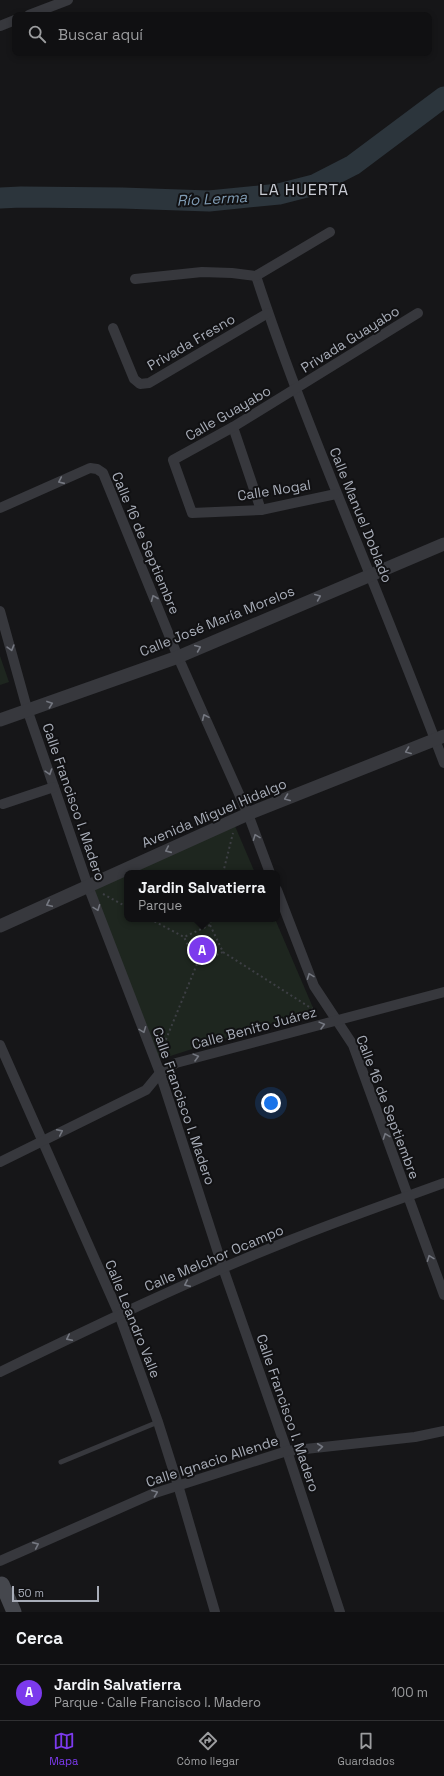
<!DOCTYPE html>
<html lang="es">
<head>
<meta charset="utf-8">
<style>
	body { margin:0; font-family:"Space Grotesk",sans-serif; background:#19191b; color:#f1f3f6 }
	.scale { position:absolute; left:12px; bottom:10px; width:87px; box-sizing:border-box; padding-left:4px; border:2px solid #a8adb8; border-top:0; font-size:11px; line-height:14px; white-space:nowrap; color:#a8adb8; -webkit-text-stroke:3px #111113; paint-order:stroke }
	.you { position:absolute; left:271px; top:1103px; width:14px; height:14px; margin:-10px; border:3px solid #fff; border-radius:50%; background:#1a73e8; box-shadow:0 0 0 6px #1a73e833 }
	.badge { display:grid; place-items:center; width:26px; height:26px; border-radius:50%; background:#7c3aed; color:#fff; font-size:13px; font-weight:700 }
	.pin { position:absolute; translate:-50% -50%; border:2px solid #fff; box-shadow:0 1px 4px #0006 }
	.popup { position:absolute; left:124px; top:870px; width:156px; height:52px; box-sizing:border-box; display:grid; place-content:center; border-radius:8px; background:#101012; filter:drop-shadow(0 1px 3px #0005); font-size:13px; white-space:nowrap; color:#9c9d9f }
	.popup b { font-size:15px; color:#f1f3f6 }
	.popup::after { content:''; position:absolute; left:50%; top:100%; margin-left:-8px; border:8px solid transparent; border-top-color:#101012 }
	.list { margin:0; padding:0; list-style:none }
	h2 { display:flex; justify-content:space-between; align-items:center; height:52px; margin:0; padding:0 16px; font-size:17px }
	h2 small { font-size:13px; font-weight:400; color:#9c9d9f }
	.list li { display:grid; grid-template-columns:26px 1fr auto; gap:12px; align-items:center; box-sizing:border-box; height:56px; padding:0 16px; border-top:1px solid #303032 }
	.list b { display:block; font-size:15px; white-space:nowrap }
	.list p { margin:0; font-size:13px; white-space:nowrap; color:#9c9d9f }
	.list em { font-size:13px; font-style:normal; color:#9c9d9f }
	.icon { flex:none; width:22px; height:22px; fill:none; stroke:currentColor; stroke-width:2; stroke-linecap:round; stroke-linejoin:round }
	.map { position:relative; flex:none; width:444px; height:1612px; overflow:hidden }
	.search { position:absolute; background:#101012; box-shadow:0 2px 6px #0003; left:12px; right:12px; top:12px; height:44px; display:flex; align-items:center; gap:10px; box-sizing:border-box; padding:0 14px; border-radius:8px; color:#9c9d9f; font-size:15px }
	.sheet { height:108px; background:#101012 }
	nav { display:flex; justify-content:space-around; align-items:center; box-sizing:border-box; height:56px; border-top:1px solid #303032; background:#101012; font-size:11px; color:#9c9d9f }
	nav a { display:grid; justify-items:center; gap:2px }
	nav .on { color:#7c3aed }
	.map>svg:first-child { display:block }
	.green { fill:#1e261f }
	.lines { fill:none; stroke-linecap:round; stroke-linejoin:round }
	.river { stroke:#2c353c; stroke-width:21 }
	.building { fill:#404145; filter:url(#shadow) }
	.path { stroke:#3d3f44; stroke-width:2; stroke-dasharray:2 3; stroke-linecap:butt }
	.service { stroke:#37383d; stroke-width:5 }
	.minor { stroke:#37383d; stroke-width:10 }
	.tertiary { stroke:#37383d; stroke-width:13 }
	.secondary { stroke:#45474d; stroke-width:15 }
	.oneway { stroke:#757881 }
	.labels { text-anchor:middle; stroke-width:4; stroke-linejoin:round; paint-order:stroke }
	.street-label { font-size:14px; fill:#a8adb8; stroke:#111113 }
	.water-label { font-size:15px; font-style:italic; fill:#7f9bb3; stroke:#111113 }
	.quarter-label { font-size:16px; letter-spacing:1px; fill:#c9ccd4; stroke:#111113 }
</style>
</head>
<body>
<div class="map">
<svg width="444" height="1612" viewBox="0 0 444 1612">
	<defs>
		<filter id="shadow"><feDropShadow dx="3.5" dy="-3.5" stdDeviation="0" flood-color="#0009"/></filter>
	</defs>
	<rect width="100%" height="100%" fill="#161618"/>
	<g class="green">
		<path d="M0,656L9,682L0,685Z"/>
		<path d="M235,826L255,873H128Z"/>
		<path d="M127,873V919H275L314,1010L158,1060L93,889Z"/>
	</g>
	<g class="lines">
		<path class="river" d="M0,198L21,197L122,198L209,201L279,194L314,185L353,165L444,97"/>
	</g>
	<circle class="building" cx="202" cy="947" r="7"/>
	<g class="lines">
		<g class="path">
			<path d="M223,873L233,833"/>
			<path d="M103,894L127,907"/>
			<path d="M150,919L184,937"/>
			<path d="M210,925L184,937L197,964L223,952L210,925L211,919"/>
			<path d="M223,952L314,1010"/>
			<path d="M162,1049L197,964"/>
		</g>
		<path class="service" d="M61,1462L158,1422"/>
		<g class="minor">
			<path d="M29,15L68,0"/>
			<path d="M0,26L15,20"/>
			<path d="M256,276C289,377 330,476 370,575C395,637 420,700 444,763"/>
			<path d="M135,279L202,272L232,273L256,276L330,232"/>
			<path d="M113,328L134,379L140,384L149,383L268,313"/>
			<path d="M233,427L261,510"/>
			<path d="M336,494L261,510L192,513L173,460L233,427L418,313"/>
			<path d="M0,508L90,468L97,469L103,473L178,657L248,814L270,873"/>
			<path d="M0,611L28,712L54,787L88,886L160,1073L223,1268L287,1451L340,1612"/>
			<path d="M3,804L54,787"/>
			<path d="M277,890L314,986L353,1045L444,1295"/>
			<path d="M0,1045L119,1314L158,1422L178,1485L215,1612"/>
			<path d="M0,1162L146,1090L160,1073L176,1063L444,992"/>
			<path d="M0,1372C95,1326 190,1280 288,1241C340,1220 392,1202 444,1183"/>
			<path d="M0,1561L152,1494L287,1451L415,1437L444,1431"/>
		</g>
		<g class="tertiary">
			<path d="M0,720L178,657L444,544"/>
			<path d="M0,926L248,814L444,736"/>
		</g>
		<path class="secondary" d="M0,1585L2,1584L14,1612"/>
	</g>
	<defs><path id="oneway-chevron" d="M-2-3.5L2.5 0L-2 3.5" fill="none" stroke-width="1.6" stroke-linecap="round" stroke-linejoin="round"/></defs>
	<g class="oneway">
		<use href="#oneway-chevron" transform="translate(61 481) rotate(156)"/>
		<use href="#oneway-chevron" transform="translate(318 597) rotate(-23)"/>
		<use href="#oneway-chevron" transform="translate(154 598) rotate(-112)"/>
		<use href="#oneway-chevron" transform="translate(11 648) rotate(74)"/>
		<use href="#oneway-chevron" transform="translate(198 648) rotate(-23)"/>
		<use href="#oneway-chevron" transform="translate(50 704) rotate(-20)"/>
		<use href="#oneway-chevron" transform="translate(205 717) rotate(-114)"/>
		<use href="#oneway-chevron" transform="translate(408 751) rotate(159)"/>
		<use href="#oneway-chevron" transform="translate(49 772) rotate(72)"/>
		<use href="#oneway-chevron" transform="translate(287 798) rotate(159)"/>
		<use href="#oneway-chevron" transform="translate(256 837) rotate(-111)"/>
		<use href="#oneway-chevron" transform="translate(168 850) rotate(156)"/>
		<use href="#oneway-chevron" transform="translate(49 904) rotate(155)"/>
		<use href="#oneway-chevron" transform="translate(97 908) rotate(69)"/>
		<use href="#oneway-chevron" transform="translate(310 976) rotate(-111)"/>
		<use href="#oneway-chevron" transform="translate(322 1025) rotate(-15)"/>
		<use href="#oneway-chevron" transform="translate(143 1030) rotate(69)"/>
		<use href="#oneway-chevron" transform="translate(196 1057) rotate(-15)"/>
		<use href="#oneway-chevron" transform="translate(60 1132) rotate(-26)"/>
		<use href="#oneway-chevron" transform="translate(386 1136) rotate(-110)"/>
		<use href="#oneway-chevron" transform="translate(430 1258) rotate(-111)"/>
		<use href="#oneway-chevron" transform="translate(187 1284) rotate(156)"/>
		<use href="#oneway-chevron" transform="translate(69 1338) rotate(154)"/>
		<use href="#oneway-chevron" transform="translate(320 1447) rotate(-6)"/>
		<use href="#oneway-chevron" transform="translate(155 1493) rotate(-21)"/>
		<use href="#oneway-chevron" transform="translate(36 1545) rotate(-24)"/>
	</g>
	<g class="labels">
		<g class="street-label">
			<text transform="translate(350 339) rotate(-32)" y="5">Privada Guayabo</text>
			<text transform="translate(191 342) rotate(-30)" y="5">Privada Fresno</text>
			<text transform="translate(228 413) rotate(-30)" y="5">Calle Guayabo</text>
			<text transform="translate(274 490) rotate(-9)" y="5">Calle Nogal</text>
			<text transform="translate(361 515) rotate(68)" y="5">Calle Manuel Doblado</text>
			<text transform="translate(146 543) rotate(67)" y="5">Calle 16 de Septiembre</text>
			<text transform="translate(217 621) rotate(-22)" y="5">Calle José María Morelos</text>
			<text transform="translate(74 802) rotate(71)" y="5">Calle Francisco I. Madero</text>
			<text transform="translate(214 813) rotate(-23)" y="5">Avenida Miguel Hidalgo</text>
			<text transform="translate(254 1028) rotate(-15)" y="5">Calle Benito Juárez</text>
			<text transform="translate(184 1106) rotate(71)" y="5">Calle Francisco I. Madero</text>
			<text transform="translate(388 1107) rotate(69)" y="5">Calle 16 de Septiembre</text>
			<text transform="translate(214 1258) rotate(-23)" y="5">Calle Melchor Ocampo</text>
			<text transform="translate(133 1319) rotate(68)" y="5">Calle Leandro Valle</text>
			<text transform="translate(288 1413) rotate(71)" y="5">Calle Francisco I. Madero</text>
			<text transform="translate(212 1461) rotate(-18)" y="5">Calle Ignacio Allende</text>
		</g>
		<g class="water-label">
			<text transform="translate(212 199) rotate(-3)" y="5">Río Lerma</text>
		</g>
		<g class="quarter-label">
			<text x="304" y="195">LA HUERTA</text>
		</g>
	</g>
</svg>
<div class="scale">50 m</div>
<div class="you"></div>
<div class="pin badge" style="left:202px;top:950px">A</div>
<div class="popup"><b>Jardin Salvatierra</b>Parque</div>
<div class="search"><svg class="icon" aria-label="search" viewBox="0 0 24 24"><circle cx="10" cy="10" r="6"/><path d="M15 15l6 6"/></svg>Buscar aquí</div>
</div>
<section class="sheet">
<h2>Cerca<small></small></h2>
<ul class="list">
<li><span class="badge">A</span><div><b>Jardin Salvatierra</b><p>Parque · Calle Francisco I. Madero</p></div><em>100 m</em></li>
</ul>
</section>
<nav>
<a class="on"><svg class="icon" aria-label="map" viewBox="0 0 24 24"><path d="M3 6l6-2 6 2 6-2v14l-6 2-6-2-6 2zM9 4v14M15 6v14"/></svg>Mapa</a>
<a><svg class="icon" aria-label="directions" viewBox="0 0 24 24"><path d="M12 3l9 9-9 9-9-9zM9 14v-3h6M13 9l2 2-2 2"/></svg>Cómo llegar</a>
<a><svg class="icon" aria-label="saved" viewBox="0 0 24 24"><path d="M7 4h10v16l-5-4-5 4z"/></svg>Guardados</a>
</nav>
</body>
</html>
